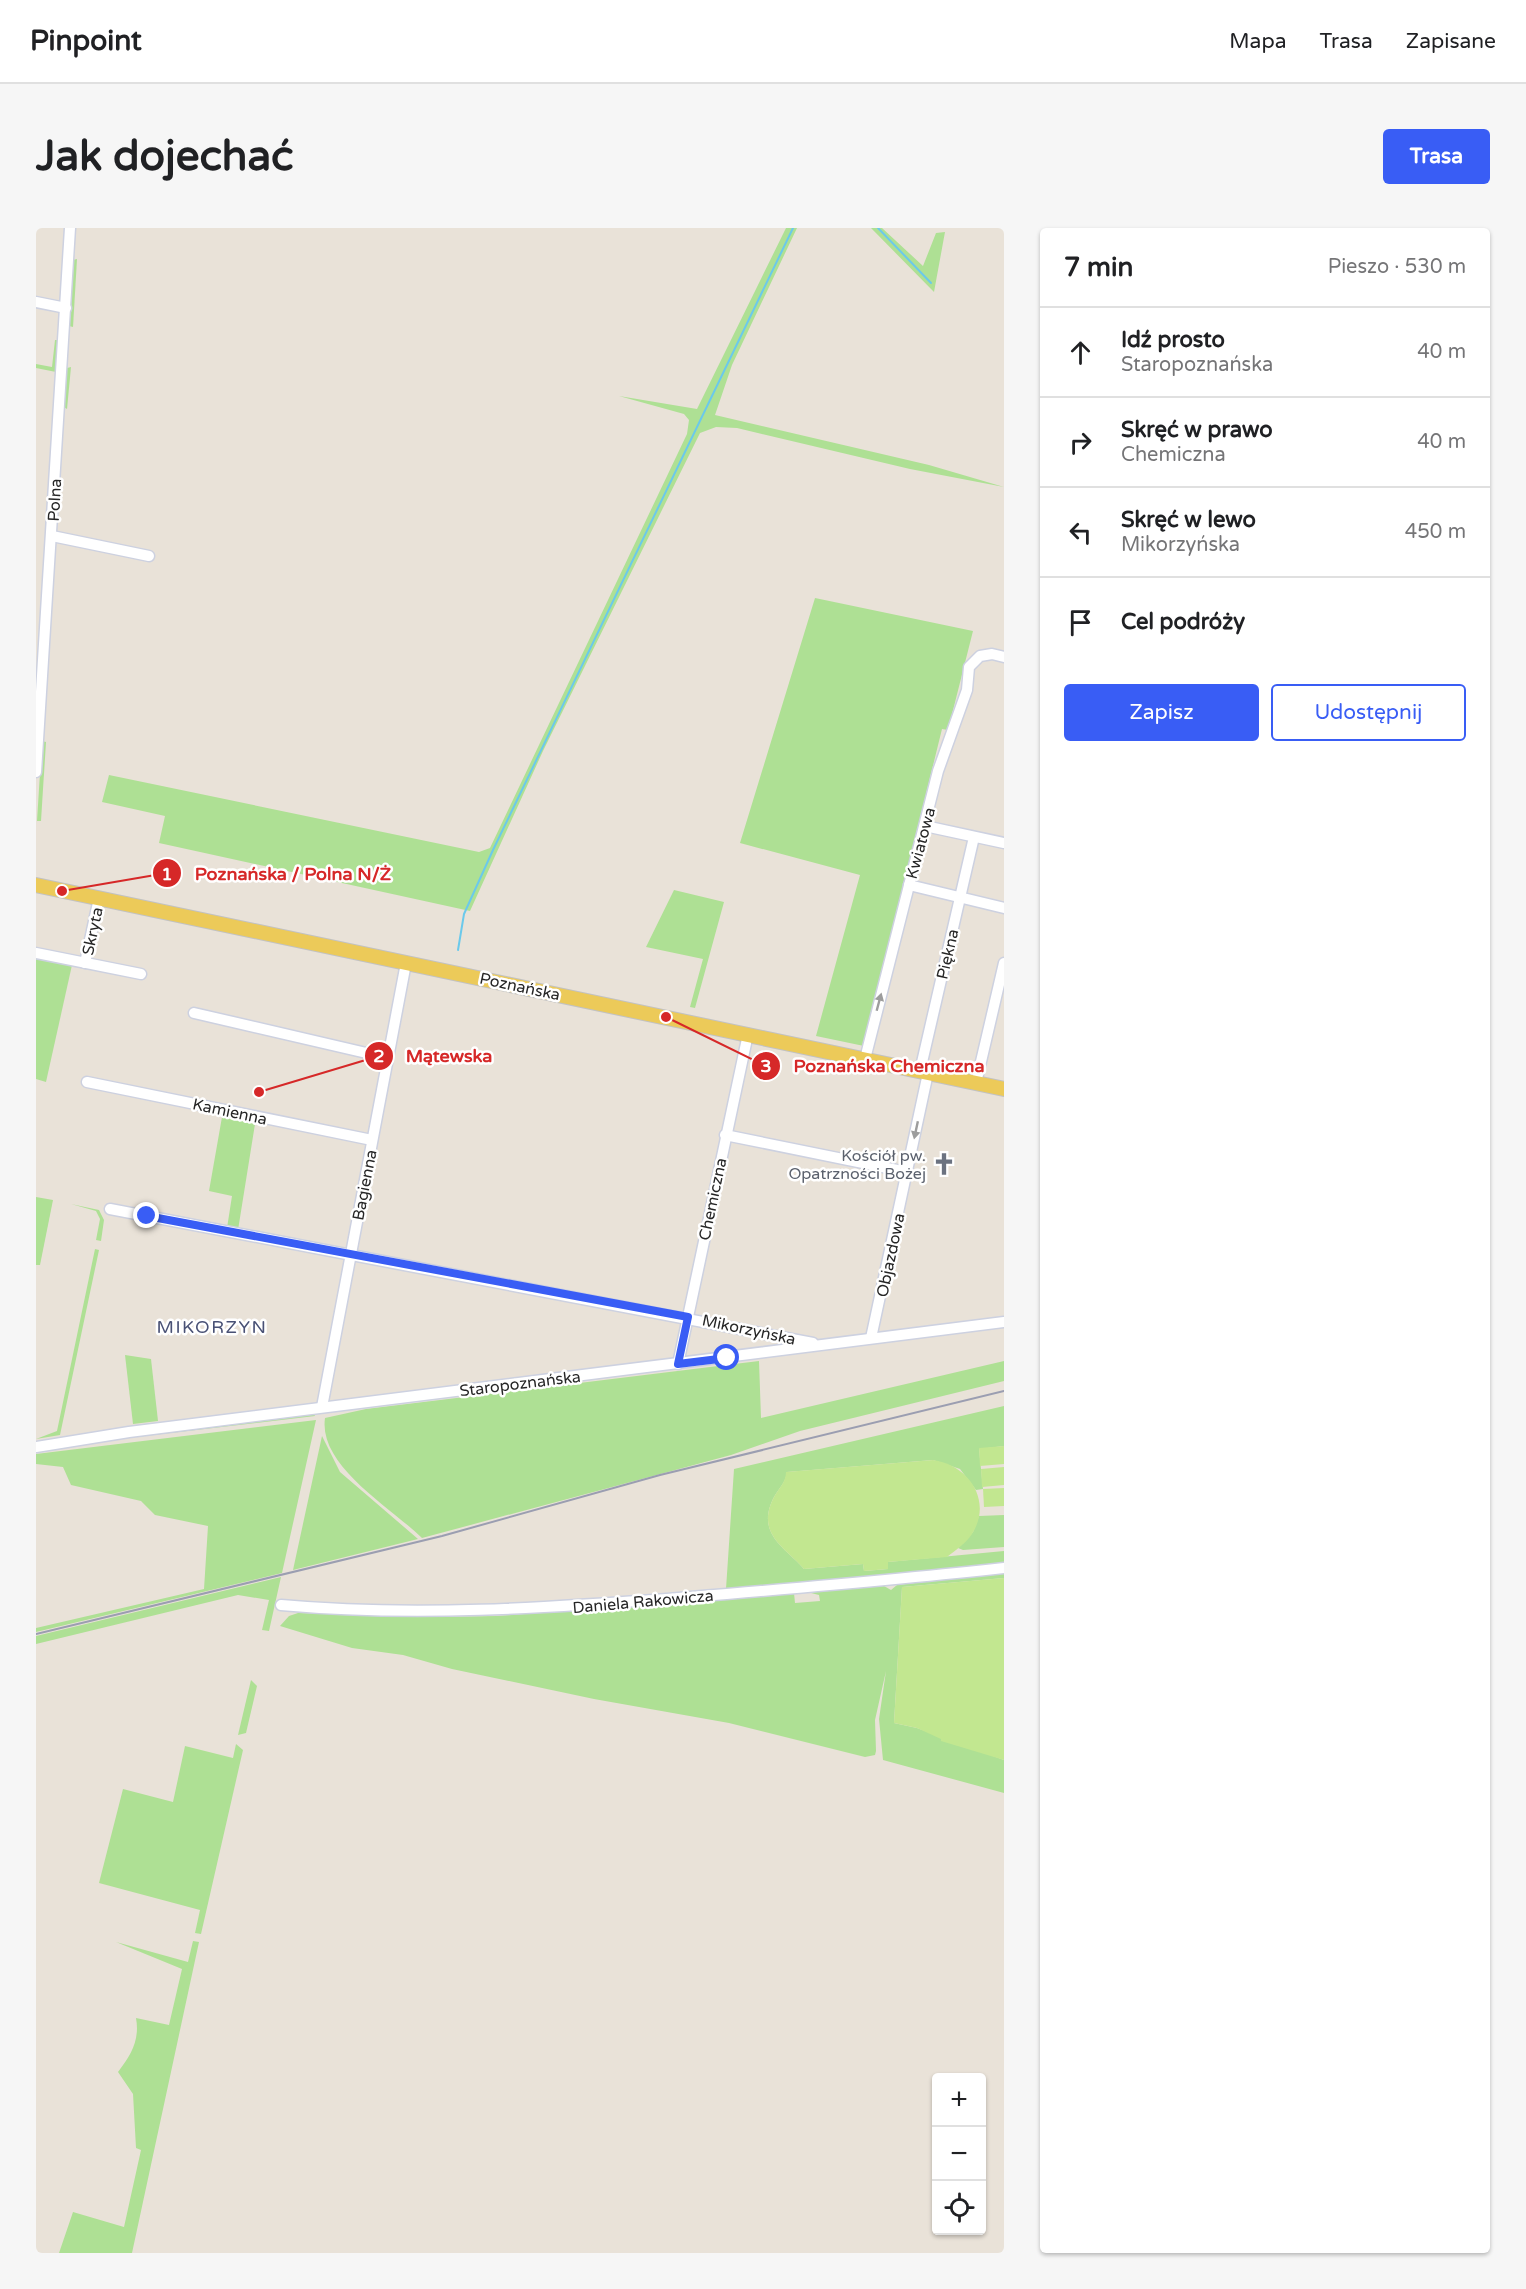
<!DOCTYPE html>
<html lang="pl">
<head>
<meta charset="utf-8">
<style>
	body { margin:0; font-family:"Varela Round",sans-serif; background:#f6f6f6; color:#202124 }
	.controls { position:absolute; right:18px; bottom:18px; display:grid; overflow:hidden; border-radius:6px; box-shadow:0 2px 4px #0004 }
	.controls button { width:54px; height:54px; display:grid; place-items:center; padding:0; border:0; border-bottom:2px solid #e0e0e0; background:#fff; color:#202124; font:30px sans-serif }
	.stop { position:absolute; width:18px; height:18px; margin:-14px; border:4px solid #395df5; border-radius:50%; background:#fff }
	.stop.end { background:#395df5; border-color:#fff; box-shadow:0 2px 6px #0008 }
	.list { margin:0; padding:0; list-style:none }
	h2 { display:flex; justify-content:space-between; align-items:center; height:78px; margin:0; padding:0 24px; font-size:26px }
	h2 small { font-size:20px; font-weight:400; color:#757577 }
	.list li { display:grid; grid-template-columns:39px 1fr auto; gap:18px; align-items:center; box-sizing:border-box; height:90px; padding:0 24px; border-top:2px solid #e0e0e0 }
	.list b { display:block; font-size:22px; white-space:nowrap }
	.list p { margin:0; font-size:20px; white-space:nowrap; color:#757577 }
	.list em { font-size:20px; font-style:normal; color:#757577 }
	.actions { display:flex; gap:12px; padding:18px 24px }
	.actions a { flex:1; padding:14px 0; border:2px solid #395df5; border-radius:6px; text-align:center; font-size:21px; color:#395df5 }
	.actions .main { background:#395df5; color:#fff }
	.icon { flex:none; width:33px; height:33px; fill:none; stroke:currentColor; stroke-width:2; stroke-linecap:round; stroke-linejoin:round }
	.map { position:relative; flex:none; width:968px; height:2025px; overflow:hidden; border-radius:6px }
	header { display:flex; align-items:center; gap:36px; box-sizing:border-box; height:84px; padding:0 30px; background:#fff; border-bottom:2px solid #e0e0e0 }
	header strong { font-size:28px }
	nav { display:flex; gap:33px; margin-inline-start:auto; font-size:21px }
	.intro { display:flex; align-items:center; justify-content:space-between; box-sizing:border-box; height:144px; padding:0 36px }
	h1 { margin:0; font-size:42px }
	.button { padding:15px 27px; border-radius:6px; background:#395df5; color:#fff; font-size:21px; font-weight:700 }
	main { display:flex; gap:36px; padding:0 36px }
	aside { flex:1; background:#fff; border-radius:6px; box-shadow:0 2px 4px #0004 }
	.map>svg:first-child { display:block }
	.green { fill:#aee094 }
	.pitch { fill:#c2e790 }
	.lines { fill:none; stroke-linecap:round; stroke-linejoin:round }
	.stream { stroke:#6bc9eb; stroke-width:2 }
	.minor-casing { stroke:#cdd1e0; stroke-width:13 }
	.major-casing { stroke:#c2c2c2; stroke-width:16 }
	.minor { stroke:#fff; stroke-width:10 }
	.major { stroke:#ecca59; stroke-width:14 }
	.rail { stroke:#9b9eb1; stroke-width:2 }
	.oneway { fill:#9d9d9d }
	.route { stroke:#395df5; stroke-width:8 }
	.labels { text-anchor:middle; stroke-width:5; stroke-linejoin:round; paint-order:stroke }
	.street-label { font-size:16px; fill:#262626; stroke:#fff }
	.worship-label { font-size:16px; fill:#5b616d; stroke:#fff; text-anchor:end }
	.neighbourhood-label { font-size:18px; letter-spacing:1.5px; fill:#495175; stroke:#fff }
	.leader { fill:none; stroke:#d62828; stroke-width:2 }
	.callout-dot { fill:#d62828; stroke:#fff; stroke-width:2 }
	.mark-label { font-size:18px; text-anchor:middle; font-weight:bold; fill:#fff }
	.callout-label { font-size:18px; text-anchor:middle; font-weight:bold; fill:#d62828; stroke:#fff; stroke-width:5; stroke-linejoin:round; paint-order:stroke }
</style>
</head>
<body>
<header>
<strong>Pinpoint</strong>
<nav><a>Mapa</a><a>Trasa</a><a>Zapisane</a></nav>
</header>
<div class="intro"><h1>Jak dojechać</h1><a class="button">Trasa</a></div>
<main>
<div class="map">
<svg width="968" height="2025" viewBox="0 0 968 2025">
	<rect width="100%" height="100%" fill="#e9e2d8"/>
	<g class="green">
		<path d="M750,0H761L696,137L679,187L893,237L968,259L874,241L701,200L680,199L664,205L507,523L434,683L123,615L129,588L66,574L73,547L443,624L454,620L651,206L653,192L648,186L583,168L661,181Z"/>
		<path d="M835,0H846L887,38L900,5L909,4L898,64Z"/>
		<path d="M41,31L37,99L33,98L37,32Z"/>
		<path d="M19,112H22L20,144L0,140V136L16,139Z"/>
		<path d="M35,139L31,181L28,179L31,140Z"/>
		<path d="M779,370L937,403L912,502L906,501L828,818L780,808L824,647L704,615Z"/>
		<path d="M6,513L10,514L5,593H1Z"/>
		<path d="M638,662L688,674L659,780L654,779L667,731L610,719Z"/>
		<path d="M0,730L36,737L10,854L0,851Z"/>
		<path d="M186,889L219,896L202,1002L191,1000L196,968L173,963Z"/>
		<path d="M0,969L17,972L4,1037H0Z"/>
		<path d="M35,976L63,982L68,992L65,1013L60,1012L64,991L60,983Z"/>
		<path d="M59,1021L63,1022L24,1207L0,1211L21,1203Z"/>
		<path d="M89,1127L115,1131L122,1193L97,1196Z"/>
		<path d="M723,1133L725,1190L968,1133V1153L764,1203L695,1227L386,1310C356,1280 282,1238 289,1190L330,1181Z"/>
		<path d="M968,1178V1218L943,1221L947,1261L940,1262L924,1241L897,1232L751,1244C750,1254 743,1260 738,1269C719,1306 749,1319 768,1341L827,1336L828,1343L852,1341V1334L968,1323V1335L842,1349L690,1361L698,1241Z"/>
		<path d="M278,1186L279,1188L40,1216Z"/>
		<path d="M280,1192L246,1345L0,1404V1400L168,1361L172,1298L119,1287L105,1273L35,1257L27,1239L0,1236V1226Z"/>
		<path d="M286,1208L304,1244L382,1311L257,1342Z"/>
		<path d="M968,1287V1319L927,1322L922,1320L937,1304L943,1288Z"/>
		<path d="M968,1345V1350L866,1359L858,1495L881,1500L968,1532V1565L847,1532L843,1491L850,1443L839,1492L840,1523L839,1527L829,1529L693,1495L558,1471L416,1441L367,1427L316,1420L244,1398L253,1388L262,1385L401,1389L461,1388L758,1365L759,1375L784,1373L783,1367L771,1364L848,1358L855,1362L861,1357Z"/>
		<path d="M245,1349L233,1403L226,1402L233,1372L202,1367L0,1416V1408Z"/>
		<path d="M215,1452L221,1458L210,1505L202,1507Z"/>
		<path d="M200,1516L207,1522L165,1706L159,1705L164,1682L63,1655L87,1561L137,1574L149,1518L197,1530Z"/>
		<path d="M157,1713L163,1714L96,2025H23L37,1984L88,1999L105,1922L100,1920L97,1866L82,1844C95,1827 104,1812 100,1790L133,1797L146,1741L80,1714L152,1734Z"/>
	</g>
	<g class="pitch">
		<path d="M968,1218V1236L944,1238L943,1220Z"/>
		<path d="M897,1232C933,1237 957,1273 936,1306C930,1315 920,1322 911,1329L852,1334V1341L828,1343L827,1336L768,1341C749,1319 719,1306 738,1269C743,1260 750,1254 750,1244Z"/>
		<path d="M968,1239V1257L946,1259L945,1241Z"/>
		<path d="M968,1260V1278L948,1279L947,1261Z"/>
		<path d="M968,1350V1532L905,1513V1511L881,1500L858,1495L866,1359Z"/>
	</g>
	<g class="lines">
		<g class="stream">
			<path d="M842,0L895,55"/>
			<path d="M422,722L428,686L457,622L757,0"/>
		</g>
		<g class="minor-casing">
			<g id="minor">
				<path d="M0,74L30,80"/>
				<path d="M16,308L113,328"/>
				<path d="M0,544L34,0"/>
				<path d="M889,598L968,615"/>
				<path d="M873,657L968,680"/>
				<path d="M0,725L105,746"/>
				<path d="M49,735L63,670"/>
				<path d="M158,785L352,830"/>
				<path d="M829,831L902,543L931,462L933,439L944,428L956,426L968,429"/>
				<path d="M884,843L938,609"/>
				<path d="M51,854L336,912"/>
				<path d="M940,855L968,735"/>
				<path d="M689,907L871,944"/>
				<path d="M74,981L777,1115"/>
				<path d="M835,1110L892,845"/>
				<path d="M642,1136L712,806"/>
				<path d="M286,1179L370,735"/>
				<path d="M0,1219L93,1204L968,1094"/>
				<path d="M245,1377C377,1389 511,1380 643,1370C751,1361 860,1352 968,1340"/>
			</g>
		</g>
		<g class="major-casing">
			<path id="major" d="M0,657L968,861"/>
		</g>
		<use href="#minor" class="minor"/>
		<use href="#major" class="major"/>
		<path class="rail" d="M0,1406L406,1308L624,1247L968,1163"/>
	</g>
	<defs><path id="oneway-solid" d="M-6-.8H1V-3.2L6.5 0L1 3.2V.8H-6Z" transform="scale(1.5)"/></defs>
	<g class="oneway">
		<use href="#oneway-solid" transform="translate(843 774) rotate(-75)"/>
		<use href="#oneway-solid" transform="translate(880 902) rotate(102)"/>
	</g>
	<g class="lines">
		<path class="route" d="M111,988L652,1089L642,1136L691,1130"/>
	</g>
	<defs>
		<g id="church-bare" transform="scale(1.8)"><path d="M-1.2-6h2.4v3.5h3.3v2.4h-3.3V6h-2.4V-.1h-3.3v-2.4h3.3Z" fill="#6b7280" stroke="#fff" stroke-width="2.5" paint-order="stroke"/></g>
	</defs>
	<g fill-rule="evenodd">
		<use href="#church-bare" x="908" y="936"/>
	</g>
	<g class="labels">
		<g class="street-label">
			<text transform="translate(18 272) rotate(-87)" y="6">Polna</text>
			<text transform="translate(884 615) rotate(-75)" y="6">Kwiatowa</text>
			<text transform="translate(56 703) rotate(-78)" y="6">Skryta</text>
			<text transform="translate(911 726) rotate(-77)" y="6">Piękna</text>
			<text transform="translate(484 758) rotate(12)" y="6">Poznańska</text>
			<text transform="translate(194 883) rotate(12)" y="6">Kamienna</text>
			<text transform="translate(328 957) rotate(-79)" y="6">Bagienna</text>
			<text transform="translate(676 971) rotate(-78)" y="6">Chemiczna</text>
			<text transform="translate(854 1027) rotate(-78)" y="6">Objazdowa</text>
			<text transform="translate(713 1101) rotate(12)" y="6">Mikorzyńska</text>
			<text transform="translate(484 1155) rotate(-7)" y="6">Staropoznańska</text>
			<text transform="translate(607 1373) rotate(-5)" y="6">Daniela Rakowicza</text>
		</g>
		<g class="worship-label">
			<text x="890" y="933">Kościół pw.<tspan x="890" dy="18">Opatrzności Bożej</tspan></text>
		</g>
		<g class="neighbourhood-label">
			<text x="176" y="1105">MIKORZYN</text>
		</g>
	</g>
	<path class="leader" d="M26 663L131 645M223 864L343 828M630 789L730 838"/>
	<g class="callout-dot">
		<circle cx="26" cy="663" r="6"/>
		<circle cx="223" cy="864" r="6"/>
		<circle cx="630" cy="789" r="6"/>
		<circle cx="131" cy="645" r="15"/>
		<circle cx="343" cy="828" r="15"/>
		<circle cx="730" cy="838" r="15"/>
	</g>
	<g class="mark-label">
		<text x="131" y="652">1</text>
		<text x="343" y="834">2</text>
		<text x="730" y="844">3</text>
	</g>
	<g class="callout-label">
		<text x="257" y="652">Poznańska / Polna N/Ż</text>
		<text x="413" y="834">Mątewska</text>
		<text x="853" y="844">Poznańska Chemiczna</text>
	</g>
</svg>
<div class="controls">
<button>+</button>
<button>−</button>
<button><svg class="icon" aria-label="locate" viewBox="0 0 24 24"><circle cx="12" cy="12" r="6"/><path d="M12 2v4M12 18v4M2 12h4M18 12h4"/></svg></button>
</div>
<div class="stop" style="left:691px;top:1130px"></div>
<div class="stop end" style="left:111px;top:988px"></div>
</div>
<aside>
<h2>7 min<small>Pieszo · 530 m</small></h2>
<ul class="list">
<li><svg class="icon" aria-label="ahead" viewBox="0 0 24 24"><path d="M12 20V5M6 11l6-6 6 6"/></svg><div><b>Idź prosto</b><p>Staropoznańska</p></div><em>40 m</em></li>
<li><svg class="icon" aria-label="right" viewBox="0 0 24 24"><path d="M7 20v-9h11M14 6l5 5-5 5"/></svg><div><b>Skręć w prawo</b><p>Chemiczna</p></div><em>40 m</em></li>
<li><svg class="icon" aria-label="left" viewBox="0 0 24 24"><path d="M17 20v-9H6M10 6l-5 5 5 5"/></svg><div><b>Skręć w lewo</b><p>Mikorzyńska</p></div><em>450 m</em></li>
<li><svg class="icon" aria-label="arrive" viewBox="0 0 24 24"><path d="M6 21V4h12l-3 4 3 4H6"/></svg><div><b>Cel podróży</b></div></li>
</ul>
<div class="actions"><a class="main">Zapisz</a><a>Udostępnij</a></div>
</aside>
</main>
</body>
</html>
